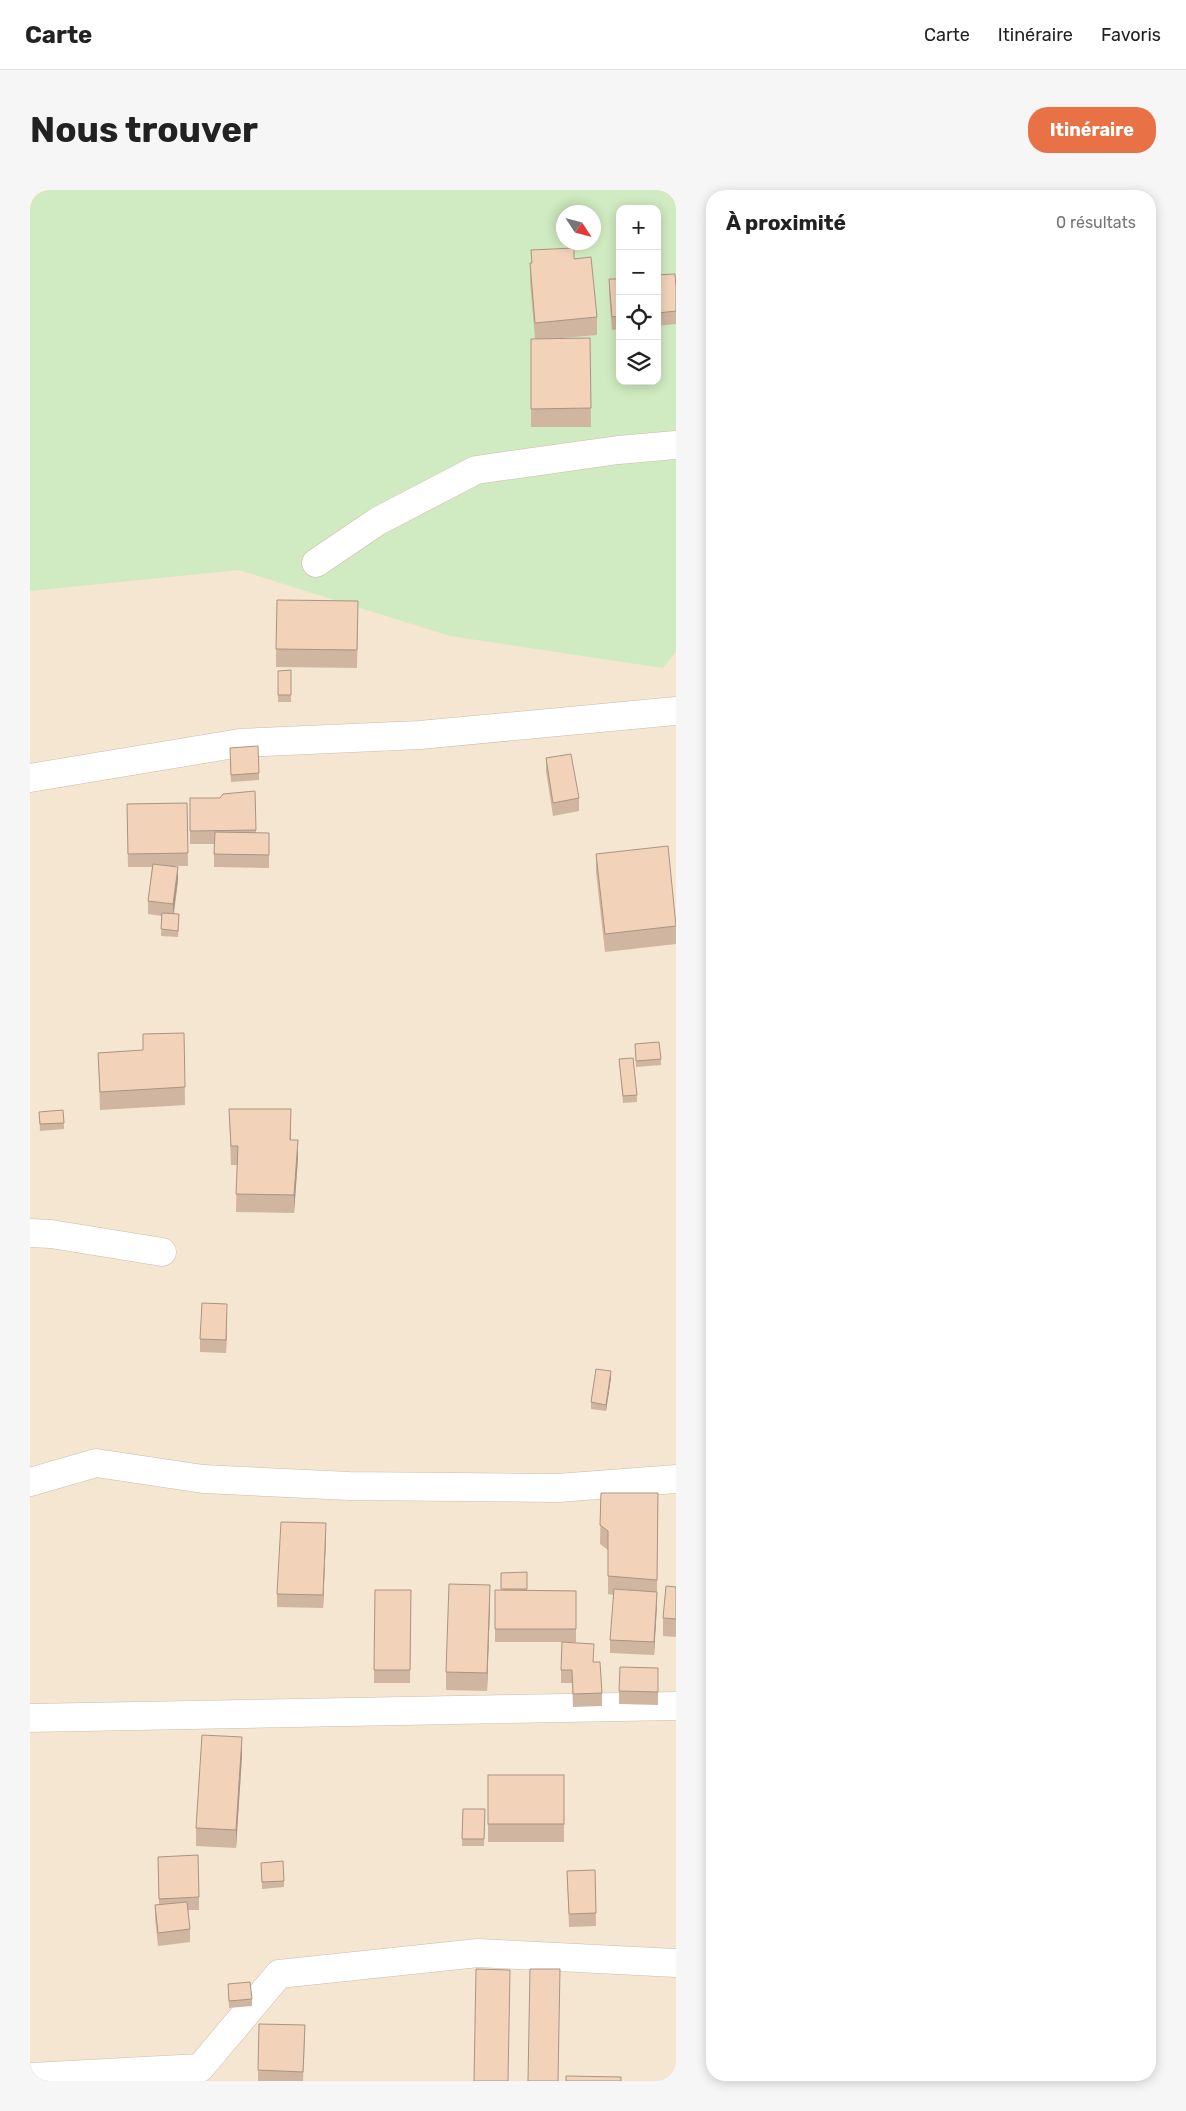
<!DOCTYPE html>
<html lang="fr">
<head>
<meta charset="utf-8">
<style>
	body { margin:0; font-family:Rubik,sans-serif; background:#f6f6f6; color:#222 }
	.controls { position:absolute; right:15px; top:15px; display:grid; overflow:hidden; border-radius:10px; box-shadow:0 2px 12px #0003 }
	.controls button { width:45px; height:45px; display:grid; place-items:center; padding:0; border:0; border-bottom:1px solid #e0e0e0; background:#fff; color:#222; font:25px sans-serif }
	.compass { position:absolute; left:526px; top:15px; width:45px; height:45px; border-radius:50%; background:#fff; box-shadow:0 2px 12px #0003; rotate:126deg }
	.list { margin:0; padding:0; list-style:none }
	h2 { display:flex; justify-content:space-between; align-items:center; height:65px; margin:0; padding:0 20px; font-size:21px }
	h2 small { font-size:16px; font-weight:400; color:#767676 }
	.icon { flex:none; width:28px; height:28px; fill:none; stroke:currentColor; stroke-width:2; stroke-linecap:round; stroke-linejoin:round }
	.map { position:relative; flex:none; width:646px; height:1891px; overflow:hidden; border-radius:20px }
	header { display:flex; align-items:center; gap:30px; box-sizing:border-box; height:70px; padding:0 25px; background:#fff; border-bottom:1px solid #e0e0e0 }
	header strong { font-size:24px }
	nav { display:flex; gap:28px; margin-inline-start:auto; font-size:18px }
	.intro { display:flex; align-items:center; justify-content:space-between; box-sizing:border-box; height:120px; padding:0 30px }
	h1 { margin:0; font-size:35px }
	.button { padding:12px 22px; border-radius:20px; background:#e87246; color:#fff; font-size:18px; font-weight:700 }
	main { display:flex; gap:30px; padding:0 30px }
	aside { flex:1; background:#fff; border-radius:20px; box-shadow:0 2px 12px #0003 }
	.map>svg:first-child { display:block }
	.residential { fill:#f4e6d1; fill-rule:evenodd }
	.green { fill:#d0eac1; fill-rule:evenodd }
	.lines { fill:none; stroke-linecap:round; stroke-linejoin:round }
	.street-casing { stroke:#cebcaa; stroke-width:29 }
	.street { stroke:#fff; stroke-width:28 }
	.wall { fill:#d0b5a0 }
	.shaded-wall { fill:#a99482 }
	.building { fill:#f2d3ba; stroke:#a99482 }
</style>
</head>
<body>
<header>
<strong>Carte</strong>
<nav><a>Carte</a><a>Itinéraire</a><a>Favoris</a></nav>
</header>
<div class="intro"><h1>Nous trouver</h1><a class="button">Itinéraire</a></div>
<main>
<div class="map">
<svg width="646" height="1891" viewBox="0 0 646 1891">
	<rect width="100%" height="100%" fill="#fcf4e3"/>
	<path class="residential" d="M0,0H646V1891H0ZM590,19H627V191H590ZM534,22H564V52H534Z"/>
	<path class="green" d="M0,0H646V462L633,478L420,446L209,380L0,401ZM590,19H627V191H590ZM534,22H564V52H534Z"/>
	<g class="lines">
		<g class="street-casing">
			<g id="street">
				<path d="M286,373L348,331L446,280L588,260L646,255"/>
				<path d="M0,588L210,553L390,545L646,521"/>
				<path d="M0,1043L21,1044L132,1062"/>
				<path d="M0,1292L66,1273L173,1289L319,1296L528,1298L646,1289"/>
				<path d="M0,1528L646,1516"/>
				<path d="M0,1887L170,1878L249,1784L448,1763L646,1773"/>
			</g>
		</g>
		<use href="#street" class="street"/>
	</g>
	<g class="wall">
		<path d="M544,69L567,127V145L531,148H560L561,237H501V149H505L500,91V73Z"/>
		<path d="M627,85L646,97V134L627,136Z"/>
		<path d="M579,89H590V139L582,140L579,103Z"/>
		<path d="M328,430L327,478L246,477V459Z"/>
		<path d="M248,481L261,505V512H248Z"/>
		<path d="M200,565L229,583V590L201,592Z"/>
		<path d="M516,568L549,608V621L523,626L516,581Z"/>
		<path d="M160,608L226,640V643H239V678L184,677V654H160Z"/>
		<path d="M157,613L158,676H142L148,690L144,724L149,731L148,747L131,746L132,726L118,724V711L122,677H98L97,614Z"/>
		<path d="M566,664L646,734V754L575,762L566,682Z"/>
		<path d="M154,843L155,915L70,920L68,863L113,860V844Z"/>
		<path d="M605,854L631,869V875L606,877Z"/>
		<path d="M589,869L607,905V912L593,913Z"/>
		<path d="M199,919L261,937V950L268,968L264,1023L206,1022L207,975H201Z"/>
		<path d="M9,922L34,933V939L10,941Z"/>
		<path d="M197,1127L196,1163L170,1162V1149Z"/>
		<path d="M581,1188L576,1221L561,1219V1212Z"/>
		<path d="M571,1303H628L627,1415L624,1465L580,1463V1450L584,1405L578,1404V1360L570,1354Z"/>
		<path d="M296,1346L293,1418L247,1417V1404Z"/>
		<path d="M497,1382V1400L546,1401V1452H465V1400H471Z"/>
		<path d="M646,1397V1447L633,1446V1428Z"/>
		<path d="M345,1400H381L380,1493H344Z"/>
		<path d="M460,1414L457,1501L416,1500V1482Z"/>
		<path d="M564,1472L572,1503V1516L543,1517L542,1493H531V1480Z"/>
		<path d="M628,1478V1515L589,1514V1501Z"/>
		<path d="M212,1566L206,1658L166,1656V1638Z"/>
		<rect x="458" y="1585" width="76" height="67"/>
		<path d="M433,1619H455L454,1656H432Z"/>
		<path d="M128,1667L169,1707V1720H158L160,1739V1752L128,1756L125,1728V1715H129Z"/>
		<path d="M231,1673L254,1691V1697L232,1699Z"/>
		<path d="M565,1680L566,1736L539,1737L537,1681Z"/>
		<path d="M198,1794L222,1809V1816L199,1818Z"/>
		<path d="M275,1848L273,1891H228V1880Z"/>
	</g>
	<g class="shaded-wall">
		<path d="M148,677V690L143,727V714Z"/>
		<path d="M261,919V937L260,969V950Z"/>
		<path d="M268,950V968L264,1023V1005Z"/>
		<path d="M197,1114V1127L196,1163V1150Z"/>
		<path d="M581,1181V1188L576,1221V1215Z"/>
		<path d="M296,1333V1346L293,1418V1405Z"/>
		<path d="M460,1395V1414L457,1501V1483Z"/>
		<path d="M627,1402V1415L624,1465V1452Z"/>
		<path d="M212,1547V1566L206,1658V1640Z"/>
	</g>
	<g class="building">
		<path d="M544,58V69L561,67L567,127L505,133L500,73H502L501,60Z"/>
		<path d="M645,84L646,97V121L627,123V85Z"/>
		<path d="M579,89H590V126L582,127Z"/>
		<path d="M560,148L561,218L501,219V149Z"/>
		<path d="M247,410L328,411L327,460L246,459Z"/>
		<path d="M261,480V505H248V481Z"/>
		<path d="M228,556L229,583L201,585L200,558Z"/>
		<path d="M541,564L549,608L523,613L516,568Z"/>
		<path d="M225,601L226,640L160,641V608H190L193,604Z"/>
		<path d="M157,613L158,663L98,664L97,614Z"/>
		<path d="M185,642L239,643V665L184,664Z"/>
		<path d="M638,656L646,736L575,744L566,664Z"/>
		<path d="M123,674L148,677L143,714L118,711Z"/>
		<path d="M132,723L149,724L148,741L131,739Z"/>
		<path d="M154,843L155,897L70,902L68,863L113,860V844Z"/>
		<path d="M629,852L631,869L606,871L605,854Z"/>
		<path d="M603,868L607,905L593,906L589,869Z"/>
		<path d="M199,919H261L260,950H268L264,1005L206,1004L208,956H201Z"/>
		<path d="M33,920L34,933L10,934L9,922Z"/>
		<path d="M172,1113L197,1114L196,1150L170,1149Z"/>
		<path d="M566,1179L581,1181L576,1215L561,1212Z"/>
		<path d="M571,1303H628L627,1390L578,1386V1341L570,1335Z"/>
		<path d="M251,1332L296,1333L293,1405L247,1404Z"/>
		<path d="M497,1382V1399H471V1383Z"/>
		<path d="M419,1394L460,1395L457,1483L416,1482Z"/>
		<path d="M636,1396L646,1397V1429L633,1428Z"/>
		<path d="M584,1399L627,1402L624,1452L580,1450Z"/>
		<path d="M345,1400H381L380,1480H344Z"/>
		<path d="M465,1400L546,1401V1439H465Z"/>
		<path d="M532,1452L564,1454L563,1472H570L572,1503L543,1504L542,1480H531Z"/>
		<path d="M590,1477L628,1478V1502L589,1501Z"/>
		<path d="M172,1545L212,1547L206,1640L166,1638Z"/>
		<rect x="458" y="1585" width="76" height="49"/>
		<path d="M433,1619H455L454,1649H432Z"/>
		<path d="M168,1665L169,1707L129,1709L128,1667Z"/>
		<path d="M253,1671L254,1691L232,1692L231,1673Z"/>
		<path d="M565,1680L566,1723L539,1724L537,1681Z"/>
		<path d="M157,1712L160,1739L128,1743L125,1715Z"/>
		<path d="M446,1779L480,1780L478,1891H444Z"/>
		<path d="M500,1779H530L528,1891H498Z"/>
		<path d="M220,1792L222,1809L199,1811L198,1794Z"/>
		<path d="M229,1834L275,1835L273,1882L228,1880Z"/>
		<path d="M536,1886L591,1887V1891H536Z"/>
	</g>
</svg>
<div class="controls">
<button>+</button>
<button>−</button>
<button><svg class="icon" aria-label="locate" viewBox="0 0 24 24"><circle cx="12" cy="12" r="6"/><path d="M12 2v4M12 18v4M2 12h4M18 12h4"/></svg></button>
<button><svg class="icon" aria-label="layers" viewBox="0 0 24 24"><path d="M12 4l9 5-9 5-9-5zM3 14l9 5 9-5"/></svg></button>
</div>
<svg class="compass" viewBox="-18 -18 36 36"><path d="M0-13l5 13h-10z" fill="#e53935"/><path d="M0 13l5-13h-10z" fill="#767676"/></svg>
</div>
<aside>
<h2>À proximité<small>0 résultats</small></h2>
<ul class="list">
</ul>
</aside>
</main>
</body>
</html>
